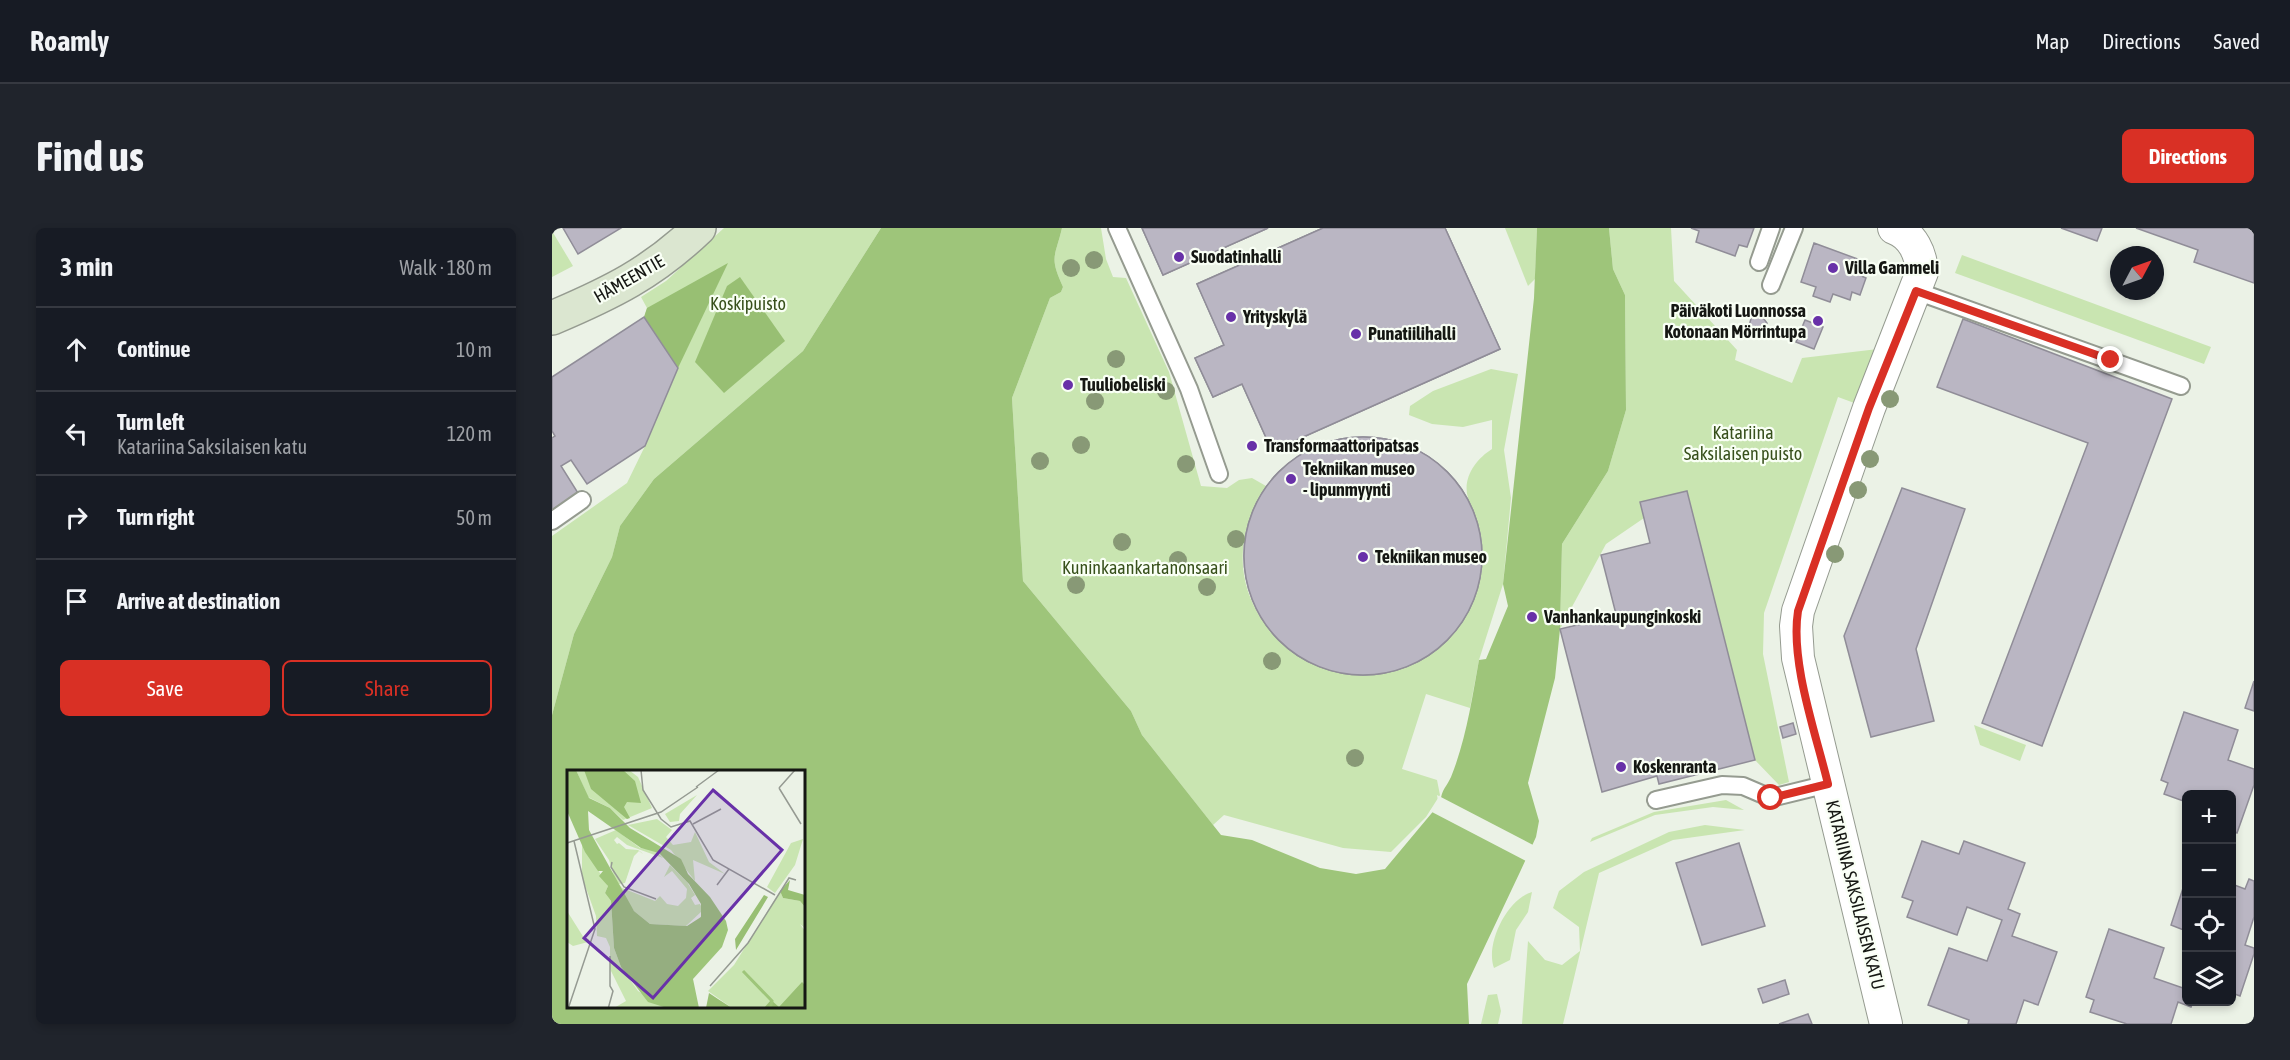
<!DOCTYPE html>
<html lang="en">
<head>
<meta charset="utf-8">
<style>
	body { margin:0; font-family:"Asap Condensed",sans-serif; background:#20242c; color:#f1f3f6 }
	.controls { position:absolute; right:18px; bottom:18px; display:grid; overflow:hidden; border-radius:9px; box-shadow:0 3px 9px #0003 }
	.controls button { width:54px; height:54px; display:grid; place-items:center; padding:0; border:0; border-bottom:2px solid #363941; background:#171b24; color:#f1f3f6; font:30px sans-serif }
	.compass { position:absolute; left:1558px; top:18px; width:54px; height:54px; border-radius:50%; background:#171b24; box-shadow:0 3px 9px #0003; rotate:49deg }
	.stop { position:absolute; width:18px; height:18px; margin:-14px; border:4px solid #d93025; border-radius:50%; background:#fff }
	.stop.end { background:#d93025; border-color:#fff; box-shadow:0 2px 6px #0008 }
	.list { margin:0; padding:0; list-style:none }
	h2 { display:flex; justify-content:space-between; align-items:center; height:78px; margin:0; padding:0 24px; font-size:26px }
	h2 small { font-size:20px; font-weight:400; color:#9ea1a6 }
	.list li { display:grid; grid-template-columns:39px 1fr auto; gap:18px; align-items:center; box-sizing:border-box; height:84px; padding:0 24px; border-top:2px solid #363941 }
	.list b { display:block; font-size:22px; white-space:nowrap }
	.list p { margin:0; font-size:20px; white-space:nowrap; color:#9ea1a6 }
	.list em { font-size:20px; font-style:normal; color:#9ea1a6 }
	.actions { display:flex; gap:12px; padding:18px 24px }
	.actions a { flex:1; padding:14px 0; border:2px solid #d93025; border-radius:9px; text-align:center; font-size:21px; color:#d93025 }
	.actions .main { background:#d93025; color:#fff }
	.icon { flex:none; width:33px; height:33px; fill:none; stroke:currentColor; stroke-width:2; stroke-linecap:round; stroke-linejoin:round }
	.map { position:relative; flex:none; width:1702px; height:796px; overflow:hidden; border-radius:9px }
	header { display:flex; align-items:center; gap:36px; box-sizing:border-box; height:84px; padding:0 30px; background:#171b24; border-bottom:2px solid #363941 }
	header strong { font-size:28px }
	nav { display:flex; gap:33px; margin-inline-start:auto; font-size:21px }
	.intro { display:flex; align-items:center; justify-content:space-between; box-sizing:border-box; height:144px; padding:0 36px }
	h1 { margin:0; font-size:42px }
	.button { padding:15px 27px; border-radius:9px; background:#d93025; color:#fff; font-size:21px; font-weight:700 }
	main { display:flex; gap:36px; padding:0 36px }
	aside { flex:1; background:#171b24; border-radius:9px; box-shadow:0 3px 9px #0003 }
	.map>svg:first-child { display:block }
	.green { fill:#c9e5b1 }
	.forest { fill:#98bf73 }
	.water { fill:#9ec57a; fill-rule:evenodd }
	.pier { fill:#ebf2e6 }
	.building { fill:#bab6c3; stroke:#908d98; stroke-width:1.5 }
	.lines { fill:none; stroke-linecap:round; stroke-linejoin:round }
	.service-casing { stroke:#959b90; stroke-width:20 }
	.minor-casing { stroke:#959b90; stroke-width:34 }
	.secondary-casing { stroke:#959b90; stroke-width:36 }
	.service { stroke:#fff; stroke-width:16 }
	.minor { stroke:#fff; stroke-width:32 }
	.secondary { stroke:#dbe6d0; stroke-width:33 }
	.tree { fill:#889976 }
	.route { stroke:#d93025; stroke-width:8 }
	.poi-dot { fill:#6831a8; stroke:#f9fff5; stroke-width:2 }
	.labels { text-anchor:middle; stroke-width:4.5; stroke-linejoin:round; paint-order:stroke }
	.poi-label { font-size:18px; font-weight:bold; fill:#151713; stroke:#f9fff5; text-anchor:start }
	.street-label { font-size:18px; fill:#151713; stroke:#f9fff5 }
	.park-label { font-size:18px; fill:#37501b; stroke:#f9fff5 }
	.inset-river { fill:none; stroke:#9ec57a; stroke-width:3 }
	.inset-road { fill:none; stroke:#959a92; stroke-width:1.5 }
	.view { fill:#6831a8; fill-opacity:0.15; stroke:#6831a8; stroke-width:3 }
	.inset-edge { fill:none; stroke:#151713; stroke-width:3 }
</style>
</head>
<body>
<header>
<strong>Roamly</strong>
<nav><a>Map</a><a>Directions</a><a>Saved</a></nav>
</header>
<div class="intro"><h1>Find us</h1><a class="button">Directions</a></div>
<main>
<aside>
<h2>3 min<small>Walk · 180 m</small></h2>
<ul class="list">
<li><svg class="icon" aria-label="ahead" viewBox="0 0 24 24"><path d="M12 20V5M6 11l6-6 6 6"/></svg><div><b>Continue</b></div><em>10 m</em></li>
<li><svg class="icon" aria-label="left" viewBox="0 0 24 24"><path d="M17 20v-9H6M10 6l-5 5 5 5"/></svg><div><b>Turn left</b><p>Katariina Saksilaisen katu</p></div><em>120 m</em></li>
<li><svg class="icon" aria-label="right" viewBox="0 0 24 24"><path d="M7 20v-9h11M14 6l5 5-5 5"/></svg><div><b>Turn right</b></div><em>50 m</em></li>
<li><svg class="icon" aria-label="arrive" viewBox="0 0 24 24"><path d="M6 21V4h12l-3 4 3 4H6"/></svg><div><b>Arrive at destination</b></div></li>
</ul>
<div class="actions"><a class="main">Save</a><a>Share</a></div>
</aside>
<div class="map">
<svg width="1702" height="796" viewBox="0 0 1702 796">
	<rect width="100%" height="100%" fill="#ebf2e6"/>
	<g class="green">
		<path d="M172,0H329L251,123L102,251L68,298L60,329L22,406L0,487V308L75,255L93,218L92,89L95,80L89,69L114,53Z"/>
		<path d="M510,0H549L554,31L561,49L574,50L617,144L649,258L675,260L687,252L700,250L714,258C703,278 693,297 691,321C685,394 755,455 826,445C844,443 870,435 884,422C908,400 929,370 930,336C931,325 930,310 927,300C925,290 918,280 916,270C910,250 924,231 940,221V192L911,199L880,196L857,187L858,178L881,163L939,141L966,146L952,222L959,270L951,356L927,432L918,480L874,466L850,541L885,552L888,567L874,589L839,624L791,620L672,587L661,597L590,507L579,483L471,353L460,170L498,70L509,64L511,59C497,28 503,30 510,0Z"/>
		<path d="M953,0H985L983,51L976,58Z"/>
		<path d="M1057,0H1119L1122,53L1185,122L1183,132L1240,155L1250,130L1326,121L1305,176L1286,169L1212,385L1211,426L1237,554L1227,557L1203,532L1134,263L1088,274L1092,290L1054,316L1008,401L1010,316L1056,243L1074,182L1073,67L1061,41Z"/>
		<path d="M0,3L21,38L0,49Z"/>
		<path d="M1410,27L1659,119L1652,136L1403,45Z"/>
		<path d="M1422,497L1474,517L1468,533L1428,517Z"/>
		<path d="M1174,572L1192,582L1161,579L1103,587L1038,614L1040,610L1102,584Z"/>
		<path d="M1153,597L1193,602L1121,612L1047,645L1011,796H970L976,713L993,732L1010,737L1028,723L1027,699L1001,680L1007,663L1032,644L1117,604Z"/>
		<path d="M980,664L976,684L964,702L958,732L942,740C933,716 955,671 980,664Z"/>
		<path d="M945,766L949,783L946,796H929L936,767Z"/>
	</g>
	<g class="forest">
		<path d="M176,35L126,140L92,89L95,80Z"/>
		<path d="M188,49L233,113L172,165L143,134L175,58Z"/>
	</g>
	<path class="water" d="M329,0H510C503,30 497,28 511,59L509,64L498,70L460,170L471,353L579,483L590,507L669,607L700,612L768,640L804,646L833,641L889,574C888,564 895,558 899,549C914,512 920,471 927,432L934,431L956,378L951,356L982,70L985,0H1057L1061,41L1073,67L1074,182L1056,243L1010,316L1008,401L1003,450L976,555L987,593L984,609L968,644L915,756L917,796H0V487L22,406L60,329L68,298L102,251L251,123ZM16,544H252V780H16Z"/>
	<path class="pier" d="M885,567L983,618L976,634L878,583L886,573Z"/>
	<g class="building">
		<path d="M11,0H69L26,26Z"/>
		<path d="M590,0H716L611,47Z"/>
		<path d="M590,0H716L611,47Z"/>
		<path d="M771,0H893L948,121L720,223L690,156L661,169L643,130L672,117L645,56Z"/>
		<path d="M771,0H893L948,121L720,223L690,156L661,169L643,130L672,117L645,56Z"/>
		<path d="M1139,0H1202L1195,19L1187,17L1183,28L1144,14L1147,3Z"/>
		<path d="M1509,0H1550L1545,13Z"/>
		<path d="M1584,0H1702V55L1642,34L1646,22Z"/>
		<path d="M1262,15L1311,33L1307,47L1314,50L1308,67L1300,64L1298,72L1281,66L1278,74L1261,68L1264,59L1249,54Z"/>
		<path d="M1209,87L1215,95L1212,103L1202,104L1197,97L1200,88Z"/>
		<path d="M92,89L126,140L93,218L35,256L19,232L9,238L26,265L0,282V210L3,208L0,203V149Z"/>
		<path d="M1411,91L1620,171L1490,518L1430,495L1536,215L1385,159Z"/>
		<path d="M1253,92L1271,99L1262,121L1244,114Z"/>
		<circle cx="811" cy="328" r="119"/>
		<circle cx="811" cy="328" r="119"/>
		<path d="M1350,260L1413,281L1364,421L1382,493L1319,509L1292,408Z"/>
		<path d="M1135,263L1203,532L1107,556L1105,548L1050,564L1008,401L1059,389V392L1065,390L1049,327L1098,315L1088,274Z"/>
		<path d="M1702,453V483L1693,480Z"/>
		<path d="M1632,484L1686,502L1676,532L1702,541V557L1685,605L1680,603V566H1634V574L1612,566L1616,555L1609,552Z"/>
		<path d="M1241,495L1244,506L1231,510L1228,499Z"/>
		<path d="M1370,613L1407,626L1412,613L1473,635L1456,681L1468,686L1460,708L1505,724L1486,777L1472,772L1464,796H1416L1417,792L1376,777L1397,720L1435,733L1450,692L1415,679L1405,707L1355,689L1361,673L1350,669Z"/>
		<path d="M1187,615L1213,698L1150,717L1124,635Z"/>
		<path d="M1634,651V703L1619,697Z"/>
		<path d="M1697,651L1702,653V689L1693,717L1702,720V726L1688,768L1680,765V656L1693,661Z"/>
		<path d="M1557,701L1612,720L1602,750L1634,761V774H1641L1639,779L1626,774L1619,796H1575L1538,784L1542,772L1534,769Z"/>
		<path d="M1233,752L1237,766L1211,775L1206,761Z"/>
		<path d="M1256,786L1260,796H1227Z"/>
	</g>
	<g class="lines">
		<g class="service-casing">
			<g id="service">
				<path d="M565,0L637,161L667,246"/>
				<path d="M1207,34L1219,0"/>
				<path d="M1219,57L1242,0"/>
				<path d="M1364,63L1629,158"/>
				<path d="M0,293L30,272"/>
				<path d="M1104,572L1170,557L1191,558L1219,570L1276,556"/>
			</g>
		</g>
		<g class="minor-casing">
			<path id="minor" d="M1334,796L1246,430L1244,398L1246,383L1317,180L1370,44C1369,26 1361,7 1342,0"/>
		</g>
		<g class="secondary-casing">
			<path id="secondary" d="M0,90C59,65 100,45 147,0"/>
		</g>
		<use href="#service" class="service"/>
		<use href="#minor" class="minor"/>
		<use href="#secondary" class="secondary"/>
	</g>
	<g class="tree">
		<circle cx="542" cy="32" r="9"/>
		<circle cx="519" cy="40" r="9"/>
		<circle cx="564" cy="131" r="9"/>
		<circle cx="614" cy="163" r="9"/>
		<circle cx="1338" cy="171" r="9"/>
		<circle cx="543" cy="173" r="9"/>
		<circle cx="529" cy="217" r="9"/>
		<circle cx="1318" cy="231" r="9"/>
		<circle cx="488" cy="233" r="9"/>
		<circle cx="634" cy="236" r="9"/>
		<circle cx="1306" cy="262" r="9"/>
		<circle cx="684" cy="311" r="9"/>
		<circle cx="570" cy="314" r="9"/>
		<circle cx="1283" cy="326" r="9"/>
		<circle cx="626" cy="332" r="9"/>
		<circle cx="524" cy="357" r="9"/>
		<circle cx="655" cy="359" r="9"/>
		<circle cx="720" cy="433" r="9"/>
		<circle cx="803" cy="530" r="9"/>
	</g>
	<g class="lines">
		<path class="route" d="M1219,570L1276,556C1264,506 1238,434 1246,383L1317,180L1364,63L1559,132"/>
	</g>
	<g class="poi-dot">
		<circle cx="627" cy="29" r="6"/>
		<circle cx="1281" cy="40" r="6"/>
		<circle cx="679" cy="89" r="6"/>
		<circle cx="1266" cy="93" r="6"/>
		<circle cx="804" cy="106" r="6"/>
		<circle cx="516" cy="157" r="6"/>
		<circle cx="700" cy="218" r="6"/>
		<circle cx="739" cy="251" r="6"/>
		<circle cx="811" cy="329" r="6"/>
		<circle cx="980" cy="389" r="6"/>
		<circle cx="1069" cy="539" r="6"/>
	</g>
	<g class="labels">
		<g class="poi-label">
			<text x="639" y="35">Suodatinhalli</text>
			<text x="1293" y="46">Villa Gammeli</text>
			<text x="1254" y="89" text-anchor="end">Päiväkoti Luonnossa<tspan x="1254" dy="21">Kotonaan Mörrintupa</tspan></text>
			<text x="691" y="95">Yrityskylä</text>
			<text x="816" y="112">Punatiilihalli</text>
			<text x="528" y="163">Tuuliobeliski</text>
			<text x="712" y="224">Transformaattoripatsas</text>
			<text x="751" y="247">Tekniikan museo<tspan x="751" dy="21">- lipunmyynti</tspan></text>
			<text x="823" y="335">Tekniikan museo</text>
			<text x="992" y="395">Vanhankaupunginkoski</text>
			<text x="1081" y="545">Koskenranta</text>
		</g>
		<g class="street-label">
			<text transform="translate(77 51) rotate(-30)" y="6">HÄMEENTIE</text>
			<text transform="translate(1303 667) rotate(76)" y="6">KATARIINA SAKSILAISEN KATU</text>
		</g>
		<g class="park-label">
			<text x="196" y="82">Koskipuisto</text>
			<text x="1191" y="211">Katariina<tspan x="1191" dy="21">Saksilaisen puisto</tspan></text>
			<text x="593" y="346">Kuninkaankartanonsaari</text>
		</g>
	</g>
	<g transform="translate(15 542)">
		<rect width="238" height="238" fill="#ebf2e6"/>
		<path d="M9,0H62L71,7L85,38L56,50L43,38L21,27ZM130,25L113,44L112,51L103,52L98,44ZM90,49L105,60L99,67L106,75L124,72L128,62L142,92L158,104L126,90L128,111L104,80L61,55ZM49,60L73,78L88,80L96,88L60,75L50,67L47,70L50,74L52,73L59,79L71,80L74,82L76,84L72,81L67,86L58,113L52,114L55,118L88,131L93,126L100,134L111,136L119,128L120,119L105,101L97,107L103,95L120,112L128,125L124,128L128,135L133,134L138,144L131,150L136,144L135,141L119,156L83,154L67,141L51,119L42,90L28,69ZM236,69L228,95L208,123L200,117L224,73ZM15,74L41,116L38,123L44,131L47,178L54,197L71,221L100,238H47L59,231L43,199V177L39,168L30,166L29,146L15,107ZM213,121L216,128L233,131L238,137V158L233,154L238,161V238H165L141,221L167,195ZM0,141L17,168L22,169L21,172L6,176L0,172Z" fill="#c9e5b1"/>
		<path d="M17,0H56L68,11L74,33L60,32L57,37L63,48L60,49L24,19ZM223,110L221,120L238,125V137L233,131L216,128L213,121ZM197,125L201,127L169,180L168,169ZM235,212L238,215V238H197L204,230L212,237ZM142,223L151,229L165,238H139Z" fill="#98bf73"/>
		<path d="M0,0H9L22,28L43,38L63,58L114,89L121,104L143,127L159,151L161,160L155,177L126,209L132,238H100L81,232L54,197L47,178L44,131L38,123L41,116L32,106L36,101H31L18,82L0,41ZM21,41L74,78L92,83L122,114L134,134V147L120,156L83,154L67,141L22,60Z" fill="#9ec57a" fill-rule="evenodd"/>
		<path class="inset-river" d="M176,201L205,231L203,239"/>
		<path class="inset-road" d="M74,0L76,20L94,49L104,57L123,51L146,90L208,125M129,17L152,0M212,18L234,54M212,18L228,0M126,54L154,39M0,73L94,42L131,17M45,92L44,97L57,117L89,129M150,115L162,99M143,216L181,173L222,108L229,110M1,239L28,159L7,71M41,239L46,221L43,216V186"/>
		<path class="view" d="M146,20L215,80L86,228L17,168Z"/>
		<rect width="238" height="238" class="inset-edge"/>
	</g>
</svg>
<div class="controls">
<button>+</button>
<button>−</button>
<button><svg class="icon" aria-label="locate" viewBox="0 0 24 24"><circle cx="12" cy="12" r="6"/><path d="M12 2v4M12 18v4M2 12h4M18 12h4"/></svg></button>
<button><svg class="icon" aria-label="layers" viewBox="0 0 24 24"><path d="M12 4l9 5-9 5-9-5zM3 14l9 5 9-5"/></svg></button>
</div>
<svg class="compass" viewBox="-18 -18 36 36"><path d="M0-13l5 13h-10z" fill="#e53935"/><path d="M0 13l5-13h-10z" fill="#9ea1a6"/></svg>
<div class="stop" style="left:1219px;top:570px"></div>
<div class="stop end" style="left:1559px;top:132px"></div>
</div>
</main>
</body>
</html>
